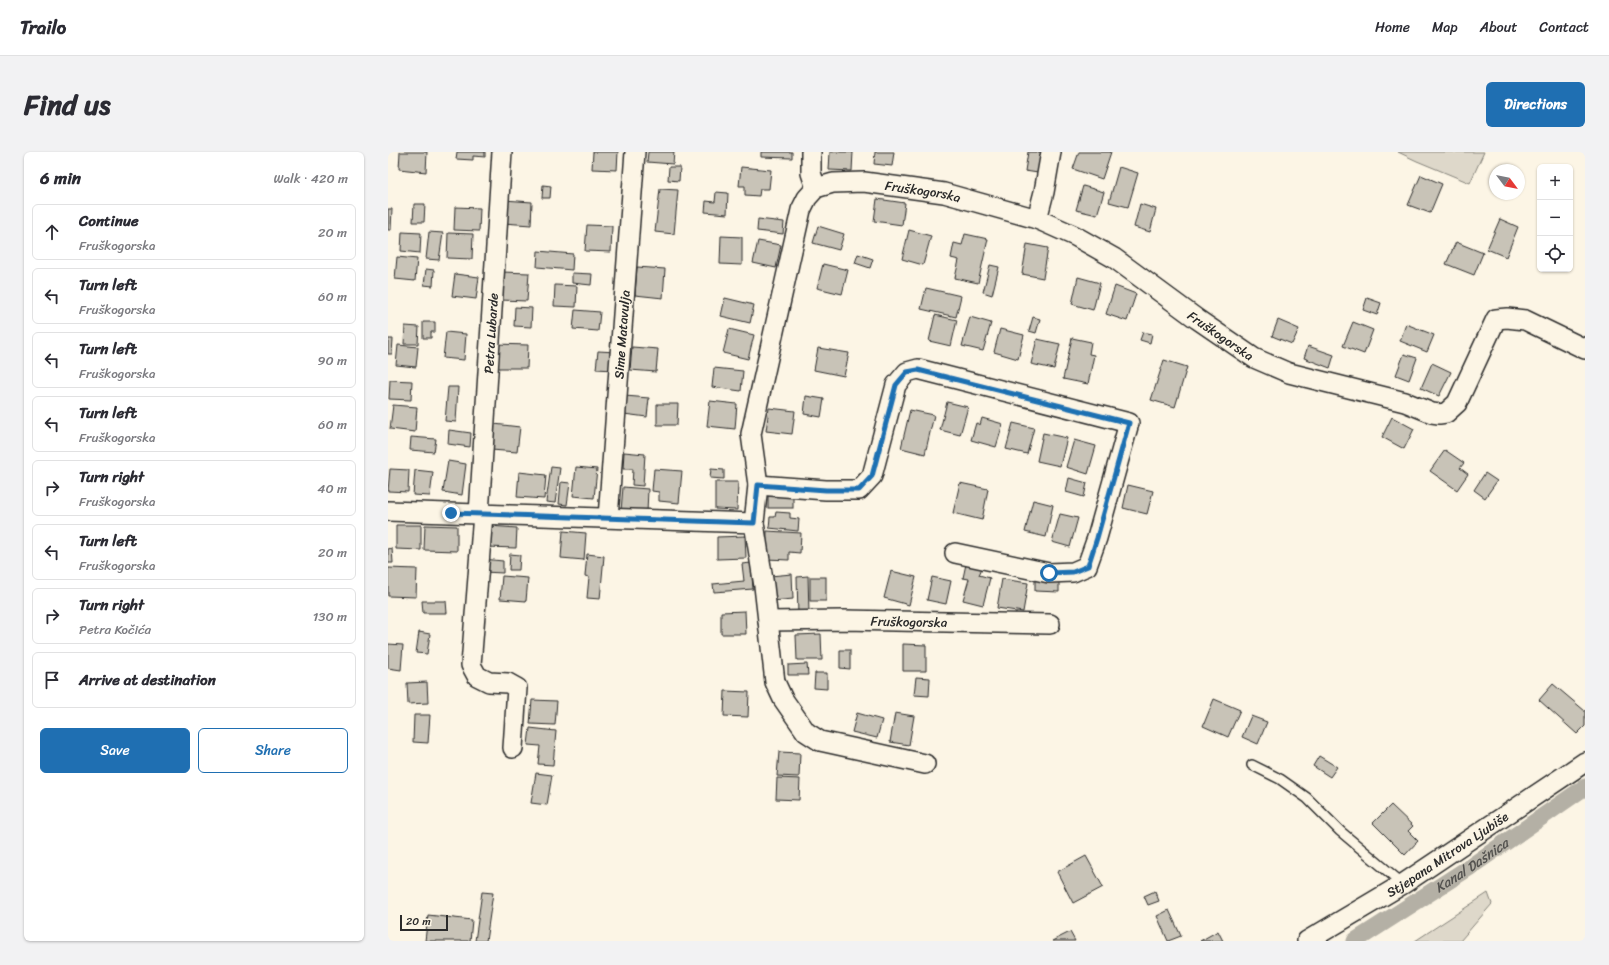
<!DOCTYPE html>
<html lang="en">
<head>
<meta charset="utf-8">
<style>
	body { margin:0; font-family:Sriracha,sans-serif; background:#f2f2f3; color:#2b2b33 }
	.controls { position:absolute; right:12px; top:12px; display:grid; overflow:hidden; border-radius:6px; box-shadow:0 1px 3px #0004 }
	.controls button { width:36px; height:36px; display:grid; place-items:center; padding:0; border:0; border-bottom:1px solid #e1e1e2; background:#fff; color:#2b2b33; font:20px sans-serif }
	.compass { position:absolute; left:1101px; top:12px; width:36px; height:36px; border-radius:50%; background:#fff; box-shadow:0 1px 3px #0004; rotate:122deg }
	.scale { position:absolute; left:12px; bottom:10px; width:48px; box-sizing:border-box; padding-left:4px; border:2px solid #2b2b2b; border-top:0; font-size:11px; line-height:14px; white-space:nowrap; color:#2b2b2b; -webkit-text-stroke:3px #fcf5e5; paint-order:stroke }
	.stop { position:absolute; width:12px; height:12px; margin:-9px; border:3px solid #1f6fb2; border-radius:50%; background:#fff }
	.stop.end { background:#1f6fb2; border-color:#fff; box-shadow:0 1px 4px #0008 }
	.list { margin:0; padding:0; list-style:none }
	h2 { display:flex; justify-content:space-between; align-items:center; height:52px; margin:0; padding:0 16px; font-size:17px }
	h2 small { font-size:13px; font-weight:400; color:#7c7c81 }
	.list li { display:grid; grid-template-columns:26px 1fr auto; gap:12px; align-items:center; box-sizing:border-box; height:56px; margin:0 8px 8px; padding:0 8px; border:1px solid #e1e1e2; border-radius:6px }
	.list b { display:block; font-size:15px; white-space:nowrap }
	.list p { margin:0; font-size:13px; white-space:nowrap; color:#7c7c81 }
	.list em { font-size:13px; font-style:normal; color:#7c7c81 }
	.actions { display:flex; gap:8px; padding:12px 16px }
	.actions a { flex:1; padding:9px 0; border:1px solid #1f6fb2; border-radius:6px; text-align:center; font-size:14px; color:#1f6fb2 }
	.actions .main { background:#1f6fb2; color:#fff }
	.icon { flex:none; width:22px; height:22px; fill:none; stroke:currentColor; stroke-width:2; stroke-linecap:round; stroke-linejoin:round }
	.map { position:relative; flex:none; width:1197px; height:789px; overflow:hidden; border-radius:6px }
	header { display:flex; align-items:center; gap:24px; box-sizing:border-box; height:56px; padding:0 20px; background:#fff; border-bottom:1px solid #e1e1e2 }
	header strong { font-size:19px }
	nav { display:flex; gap:22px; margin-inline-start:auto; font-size:14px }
	.intro { display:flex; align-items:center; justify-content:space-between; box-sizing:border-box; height:96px; padding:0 24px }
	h1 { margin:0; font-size:28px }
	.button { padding:10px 18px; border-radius:6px; background:#1f6fb2; color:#fff; font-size:14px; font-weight:700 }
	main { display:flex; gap:24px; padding:0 24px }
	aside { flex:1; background:#fff; border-radius:6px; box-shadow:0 1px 3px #0004 }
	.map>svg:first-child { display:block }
	.green { fill:#ded8ca; stroke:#84827a }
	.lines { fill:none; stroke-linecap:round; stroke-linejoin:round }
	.canal { stroke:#b4b0a5; stroke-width:17 }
	.building { fill:#c8c3b7; stroke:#2b2b2b }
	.service-casing { stroke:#2b2b2b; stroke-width:12 }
	.minor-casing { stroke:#2b2b2b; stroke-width:22 }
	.service { stroke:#fcf5e5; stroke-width:9 }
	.minor { stroke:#fcf5e5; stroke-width:19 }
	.route { stroke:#1f6fb2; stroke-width:5 }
	.labels { text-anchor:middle; stroke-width:4; stroke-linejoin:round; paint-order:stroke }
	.street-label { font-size:13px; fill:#2b2b2b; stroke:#fcf5e5 }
	.water-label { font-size:14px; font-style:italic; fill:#545350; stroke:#fcf5e5 }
</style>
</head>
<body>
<header>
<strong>Trailo</strong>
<nav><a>Home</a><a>Map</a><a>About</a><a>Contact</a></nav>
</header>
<div class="intro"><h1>Find us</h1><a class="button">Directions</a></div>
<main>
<aside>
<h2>6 min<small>Walk · 420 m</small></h2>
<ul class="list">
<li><svg class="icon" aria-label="ahead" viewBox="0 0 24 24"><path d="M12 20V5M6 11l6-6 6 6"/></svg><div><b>Continue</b><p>Fruškogorska</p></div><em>20 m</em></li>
<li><svg class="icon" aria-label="left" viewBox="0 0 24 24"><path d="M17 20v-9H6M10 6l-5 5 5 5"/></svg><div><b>Turn left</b><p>Fruškogorska</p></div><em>60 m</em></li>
<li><svg class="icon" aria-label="left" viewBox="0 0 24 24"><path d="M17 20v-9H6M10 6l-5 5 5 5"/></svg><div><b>Turn left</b><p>Fruškogorska</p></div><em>90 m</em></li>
<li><svg class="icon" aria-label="left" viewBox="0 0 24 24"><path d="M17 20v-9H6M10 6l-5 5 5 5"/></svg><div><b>Turn left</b><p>Fruškogorska</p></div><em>60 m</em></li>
<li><svg class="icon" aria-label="right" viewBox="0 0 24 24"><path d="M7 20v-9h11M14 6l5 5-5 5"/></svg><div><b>Turn right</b><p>Fruškogorska</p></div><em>40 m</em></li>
<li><svg class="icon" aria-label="left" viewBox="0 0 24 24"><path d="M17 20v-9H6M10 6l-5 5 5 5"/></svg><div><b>Turn left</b><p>Fruškogorska</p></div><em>20 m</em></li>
<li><svg class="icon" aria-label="right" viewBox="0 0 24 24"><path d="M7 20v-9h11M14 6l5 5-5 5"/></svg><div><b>Turn right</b><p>Petra Kočića</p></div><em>130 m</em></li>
<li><svg class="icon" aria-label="arrive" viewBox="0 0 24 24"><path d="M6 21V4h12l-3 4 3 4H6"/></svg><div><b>Arrive at destination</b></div></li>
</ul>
<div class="actions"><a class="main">Save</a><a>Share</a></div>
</aside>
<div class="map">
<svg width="1197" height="789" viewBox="0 0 1197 789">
	<rect width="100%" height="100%" fill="#fcf5e5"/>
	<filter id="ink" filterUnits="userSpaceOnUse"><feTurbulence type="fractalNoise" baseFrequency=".025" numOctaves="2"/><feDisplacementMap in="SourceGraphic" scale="8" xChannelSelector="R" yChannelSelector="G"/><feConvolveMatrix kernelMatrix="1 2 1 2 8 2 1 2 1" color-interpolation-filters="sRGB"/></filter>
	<g filter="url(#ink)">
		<g class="green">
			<path d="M1010,0H1096L1082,31L1029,9Z"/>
			<path d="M1100,741L1104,752L1072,789H1027Z"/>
		</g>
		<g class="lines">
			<path class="canal" id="s1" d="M967,789L1082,715L1197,635"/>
		</g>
		<g class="building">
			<path d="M12,0H39L38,20L11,17Z"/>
			<path d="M69,0H97V5L85,4V8L68,7Z"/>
			<path d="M205,0H230L229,18L204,17Z"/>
			<path d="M260,0H286L285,12L259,10Z"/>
			<path d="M373,0H404V6L373,5Z"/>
			<path d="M442,0H465L464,19L441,18Z"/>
			<path d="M487,0H506L504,14L486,12Z"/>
			<path d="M640,0H654L650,21L637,19Z"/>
			<path d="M691,0H723L714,27L685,17Z"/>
			<path d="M281,15H292L291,29L280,28Z"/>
			<path d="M353,15L383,18L381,37H372L371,44L357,43V34H351Z"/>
			<path d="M731,15L750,21L740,55L721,50Z"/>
			<path d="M1033,23L1054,32L1042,61L1020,53Z"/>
			<path d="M155,33L163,34L162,46H154Z"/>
			<path d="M695,34L716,40L709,63L688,58Z"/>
			<path d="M272,37L290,38L286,82L267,80Z"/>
			<path d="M328,40L340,41L339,62L317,60L318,49L327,50Z"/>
			<path d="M489,47L517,51L514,73L486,69Z"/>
			<path d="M116,48L144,50L143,73L115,71Z"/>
			<path d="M26,52H37L36,70H25Z"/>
			<path d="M752,52L768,57L762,80L746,75Z"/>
			<path d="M67,55L92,56L91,79L66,78Z"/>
			<path d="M0,57H4L3,78H0Z"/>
			<path d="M370,67L396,70L395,82L369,79Z"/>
			<path d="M1112,67L1130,75L1118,105L1099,97Z"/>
			<path d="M199,73L224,74L223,100L197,99Z"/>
			<path d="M430,74L456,82L451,98L425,91Z"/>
			<path d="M521,78L543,84L535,113L514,107Z"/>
			<path d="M14,80L33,81L32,101L13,99Z"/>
			<path d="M41,80L55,81L51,108L38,107Z"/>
			<path d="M60,81L85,82L84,107L59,106Z"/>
			<path d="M577,82L600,87L590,131L567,126L571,108L563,106L566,91L574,93Z"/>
			<path d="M333,84L354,85V113L332,112Z"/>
			<path d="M370,89L393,93L388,116L365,111Z"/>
			<path d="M1068,90L1095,101L1086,123L1058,112Z"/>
			<path d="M639,92L660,96L655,126L634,122Z"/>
			<path d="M150,99L185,102L184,118L149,115Z"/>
			<path d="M470,102L485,107L482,116L467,111Z"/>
			<path d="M9,105L29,107L27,129L7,127Z"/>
			<path d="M435,112L460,118L454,142L429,136Z"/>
			<path d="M602,113L611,115L604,143L595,140Z"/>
			<path d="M249,115L277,117L275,146L247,143Z"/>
			<path d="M38,117L46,118L45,134L36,133Z"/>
			<path d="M114,120L141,121L139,149L112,148Z"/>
			<path d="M184,121L204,122L203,133L184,131Z"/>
			<path d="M67,122L91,125L88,147L64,144Z"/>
			<path d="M690,125L712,131L705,158L684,152Z"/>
			<path d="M167,133L189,134L188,155L166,154Z"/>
			<path d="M727,134L748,142L739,169L718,162Z"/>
			<path d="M538,136L573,144L568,165L533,157Z"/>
			<path d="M337,146L366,153L362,171L333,164Z"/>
			<path d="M979,146L993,151L989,163L975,158Z"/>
			<path d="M127,155L144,156L143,175L126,174Z"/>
			<path d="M187,158L212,160L210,179L185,177Z"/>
			<path d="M547,163L569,168L563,194L541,189Z"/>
			<path d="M582,165L603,171L595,199L574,194Z"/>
			<path d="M645,165L652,167L648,181L641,179Z"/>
			<path d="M890,168L911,177L904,192L884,184Z"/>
			<path d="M35,170H47V180H43V186H35Z"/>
			<path d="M965,170L985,178L976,202L955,194Z"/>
			<path d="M1018,172L1046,183L1039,200L1012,189Z"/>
			<path d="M17,174L31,175L30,192H16Z"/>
			<path d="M341,177L366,183L360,207L335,201Z"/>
			<path d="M612,177L636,183L630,207L606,200Z"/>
			<path d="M58,180L78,182L76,208L55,206Z"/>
			<path d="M755,180L764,182L762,191L752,188Z"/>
			<path d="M684,186L703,190L701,202L706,203L700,232L675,227Z"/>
			<path d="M0,187H5L4,202H0Z"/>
			<path d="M649,187L672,192L666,217L643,212Z"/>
			<path d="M108,192L140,193L139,216H108Z"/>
			<path d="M10,193L30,195L28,215L8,213Z"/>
			<path d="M920,194L946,203L942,216L916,206Z"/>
			<path d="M244,195L270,197L268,220L242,218Z"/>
			<path d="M430,196L461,201L456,224L426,218Z"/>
			<path d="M210,199L228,200L226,218L208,217Z"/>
			<path d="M1016,202L1029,206L1021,228L1008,223Z"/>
			<path d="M776,208L799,215L787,255L763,248Z"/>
			<path d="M1044,211L1063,220L1051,244L1033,236Z"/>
			<path d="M326,216L355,219L353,239L324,235Z"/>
			<path d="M2,228L24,229L23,248L1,247Z"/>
			<path d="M60,235H70L68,270L57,269Z"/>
			<path d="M237,244L261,246L259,265L236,262Z"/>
			<path d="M418,244L436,247L433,265L416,262Z"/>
			<path d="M322,249L349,252L347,277L319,274Z"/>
			<path d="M559,250L580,255L572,283L552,278Z"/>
			<path d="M269,252H290L289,273H269Z"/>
			<path d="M5,253L29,255L27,280L2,277Z"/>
			<path d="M381,256L407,259L404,282L378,279Z"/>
			<path d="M522,258L546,263L537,302L513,296Z"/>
			<path d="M1004,265L1026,277L1016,297L994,285Z"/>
			<path d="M594,266L615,272L608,295L583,288L588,271L592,273Z"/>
			<path d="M625,271L646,276L639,302L618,297Z"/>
			<path d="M106,272L132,275L129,300L103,298Z"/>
			<path d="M61,278L83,281L82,295L60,292Z"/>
			<path d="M655,281L679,286L672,314L649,309Z"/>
			<path d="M23,285L48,287L46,300L22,298Z"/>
			<path d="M686,288L708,294L700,322L678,315Z"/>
			<path d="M1057,298L1076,311L1072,316L1080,322L1069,338L1042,319Z"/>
			<path d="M236,300L257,302L255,334L244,333L245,317H235Z"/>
			<path d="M60,309L78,312L74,343L55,340Z"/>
			<path d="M163,315L172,316L167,351L158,350Z"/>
			<path d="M188,315L209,317L206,346L185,344Z"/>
			<path d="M2,317L21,318L20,340L0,339Z"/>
			<path d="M266,317L294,319L291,351L271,349V340L264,339Z"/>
			<path d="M323,317L336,318V327L322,326Z"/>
			<path d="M27,318L45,320L42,344L25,343Z"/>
			<path d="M131,320L158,323L156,347L129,345Z"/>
			<path d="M1097,321L1109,329L1097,346L1086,338Z"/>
			<path d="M681,326L699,331L696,345L678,340Z"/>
			<path d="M173,330L182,331L179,353L171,352Z"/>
			<path d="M327,330H350L349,358L327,357Z"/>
			<path d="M572,331L600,337L594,368L565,361Z"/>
			<path d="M740,333L765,339L759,362L735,356Z"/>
			<path d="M235,335L260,337L259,361L233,359Z"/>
			<rect x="380" y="344" width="25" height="12"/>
			<path d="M645,348L665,353L658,385L637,380Z"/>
			<path d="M388,360L402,361V366L411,367L410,379L381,376L382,365H387Z"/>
			<path d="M672,362L690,366L682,395L664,390Z"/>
			<path d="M8,373H33V398L8,397Z"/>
			<path d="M37,373L69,374V399L36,398Z"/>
			<path d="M101,374L129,376L128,396L99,395Z"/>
			<path d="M175,379L198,381L196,408L173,406Z"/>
			<path d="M379,379L413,381L412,401L401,400V408L378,407Z"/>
			<path d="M357,384L358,406L329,407V385Z"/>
			<path d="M4,396L5,411H0V397Z"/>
			<path d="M122,402L132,403L131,418H121Z"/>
			<path d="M199,402L216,404L212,447L199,446L201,425L197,424Z"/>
			<path d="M95,407L115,409V421L95,420Z"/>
			<path d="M363,411L365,437L326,440L325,432L356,429L354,412Z"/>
			<path d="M578,412L594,416L591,423L602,426L595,453L575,448L581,427L575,426Z"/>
			<path d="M0,416L29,417L28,445L0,444Z"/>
			<path d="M503,419L528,425L521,453L496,446Z"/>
			<path d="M404,422L405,447L384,449L382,424Z"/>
			<path d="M114,424L140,426L138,449L112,447Z"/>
			<path d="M420,424L421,462L410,463L409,425Z"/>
			<rect x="422" y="425" width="16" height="24"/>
			<path d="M544,425L563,429L558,452L539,448Z"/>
			<path d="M647,425H671V440L647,439Z"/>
			<path d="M614,427L640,431L635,460L609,456Z"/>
			<path d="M34,449H58L59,461H35Z"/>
			<path d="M357,459L358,482H333V460Z"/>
			<path d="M31,480L42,482L39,502L28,501Z"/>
			<path d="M433,482L434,508H409L408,483Z"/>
			<path d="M0,492L15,493L13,518L0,516Z"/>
			<path d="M515,492L538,493V519H515Z"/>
			<path d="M452,498H462V517L452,516Z"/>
			<path d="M419,512L420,523H400V513Z"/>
			<path d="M427,521H439V537L426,536Z"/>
			<path d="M528,525L542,526L541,544L526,543Z"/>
			<path d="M39,530L40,551L20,552L19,531Z"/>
			<path d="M1165,532L1197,559V574L1189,582L1151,548Z"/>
			<path d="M337,539L361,540L360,565L336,564Z"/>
			<path d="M826,547L852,558L840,585L815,574Z"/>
			<path d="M144,548L169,549L167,573L142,572Z"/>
			<path d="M469,561L494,568L489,586L464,580Z"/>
			<path d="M507,561L526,564L521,593L502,590Z"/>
			<path d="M26,563H42L40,591L25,590Z"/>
			<path d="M863,564L879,570L870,592L854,585Z"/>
			<path d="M142,576L168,579L165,613L150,612L152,594L140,593Z"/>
			<path d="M391,600L412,601L411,625L389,624Z"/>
			<path d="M931,604L949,615L942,625L925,614Z"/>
			<path d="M148,621L164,623L159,653L143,651Z"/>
			<path d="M389,626L412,627L411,648L388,647Z"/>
			<path d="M1003,653L1025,674L1020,679L1030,689L1017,703L985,671Z"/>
			<path d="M698,704L715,735L685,751L669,720Z"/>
			<path d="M767,739L771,749L760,753L756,744Z"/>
			<path d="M94,740L105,741L98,789H87Z"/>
			<path d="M781,758L793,784L780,789L769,764Z"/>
			<path d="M40,763L84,768L82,789H37Z"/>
			<path d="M830,779L835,789H812Z"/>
			<path d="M682,780L687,789H664Z"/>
		</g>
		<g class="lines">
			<g class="service-casing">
				<path id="service" d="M864,613L892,627L919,646L952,679L1015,732"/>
			</g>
			<g class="minor-casing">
				<g id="minor">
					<path d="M423,0V21L428,36"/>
					<path d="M649,67L656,40L663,0"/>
					<path d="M370,333L438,338H471L484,324L508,233L519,220L530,217L741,271L709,386L699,414L685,420L661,421L567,401"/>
					<path d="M0,359L366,371"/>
					<path id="s2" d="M91,362L114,0"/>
					<path d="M95,362L83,513L89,524L101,530L120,531L129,536L125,596"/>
					<path id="s3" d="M220,366L247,0"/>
					<path id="s4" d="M380,469L456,468L662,472"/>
					<path id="s5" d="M537,612L432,589L418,580L395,547L387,530L376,434L366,371L370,333L363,282L413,58L419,46L428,36L445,31L476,30L556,41L649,67L687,84L726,106L809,167L866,206L901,221L1017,250L1044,261L1051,262L1058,261L1069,251L1108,167L1119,166L1137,168L1197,197"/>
					<path id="s6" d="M919,789L1015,732L1197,610"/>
				</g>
			</g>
			<use href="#service" class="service"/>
			<use href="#minor" class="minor"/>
		</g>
	</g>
	<g class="lines" filter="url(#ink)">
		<path class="route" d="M63,361L366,371L370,333L438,338H471L484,324L508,233L519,220L530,218L741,271L709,386L700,414L685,420L661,421"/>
	</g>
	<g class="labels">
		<g class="street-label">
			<text dy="5" stroke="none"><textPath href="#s5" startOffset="798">Fruškogorska</textPath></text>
			<text dy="5" stroke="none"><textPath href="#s2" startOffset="181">Petra Lubarde</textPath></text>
			<text dy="5" stroke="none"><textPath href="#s3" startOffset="184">Sime Matavulja</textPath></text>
			<text dy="5" stroke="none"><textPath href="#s5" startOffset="1134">Fruškogorska</textPath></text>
			<text dy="5" stroke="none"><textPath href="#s4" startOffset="141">Fruškogorska</textPath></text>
			<text dy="5" stroke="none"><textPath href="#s6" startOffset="165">Stjepana Mitrova Ljubiše</textPath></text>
		</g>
		<g class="water-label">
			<text dy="5" stroke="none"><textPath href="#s1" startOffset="139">Kanal Dašnica</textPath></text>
		</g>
	</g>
</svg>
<div class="controls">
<button>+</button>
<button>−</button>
<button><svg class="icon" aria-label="locate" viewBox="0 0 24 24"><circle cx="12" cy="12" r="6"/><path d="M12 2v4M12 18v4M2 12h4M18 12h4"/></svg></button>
</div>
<svg class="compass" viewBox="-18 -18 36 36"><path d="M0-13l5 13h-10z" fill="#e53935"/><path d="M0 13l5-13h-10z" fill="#7c7c81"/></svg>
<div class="scale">20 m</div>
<div class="stop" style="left:661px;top:421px"></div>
<div class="stop end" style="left:63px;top:361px"></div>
</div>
</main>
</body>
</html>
